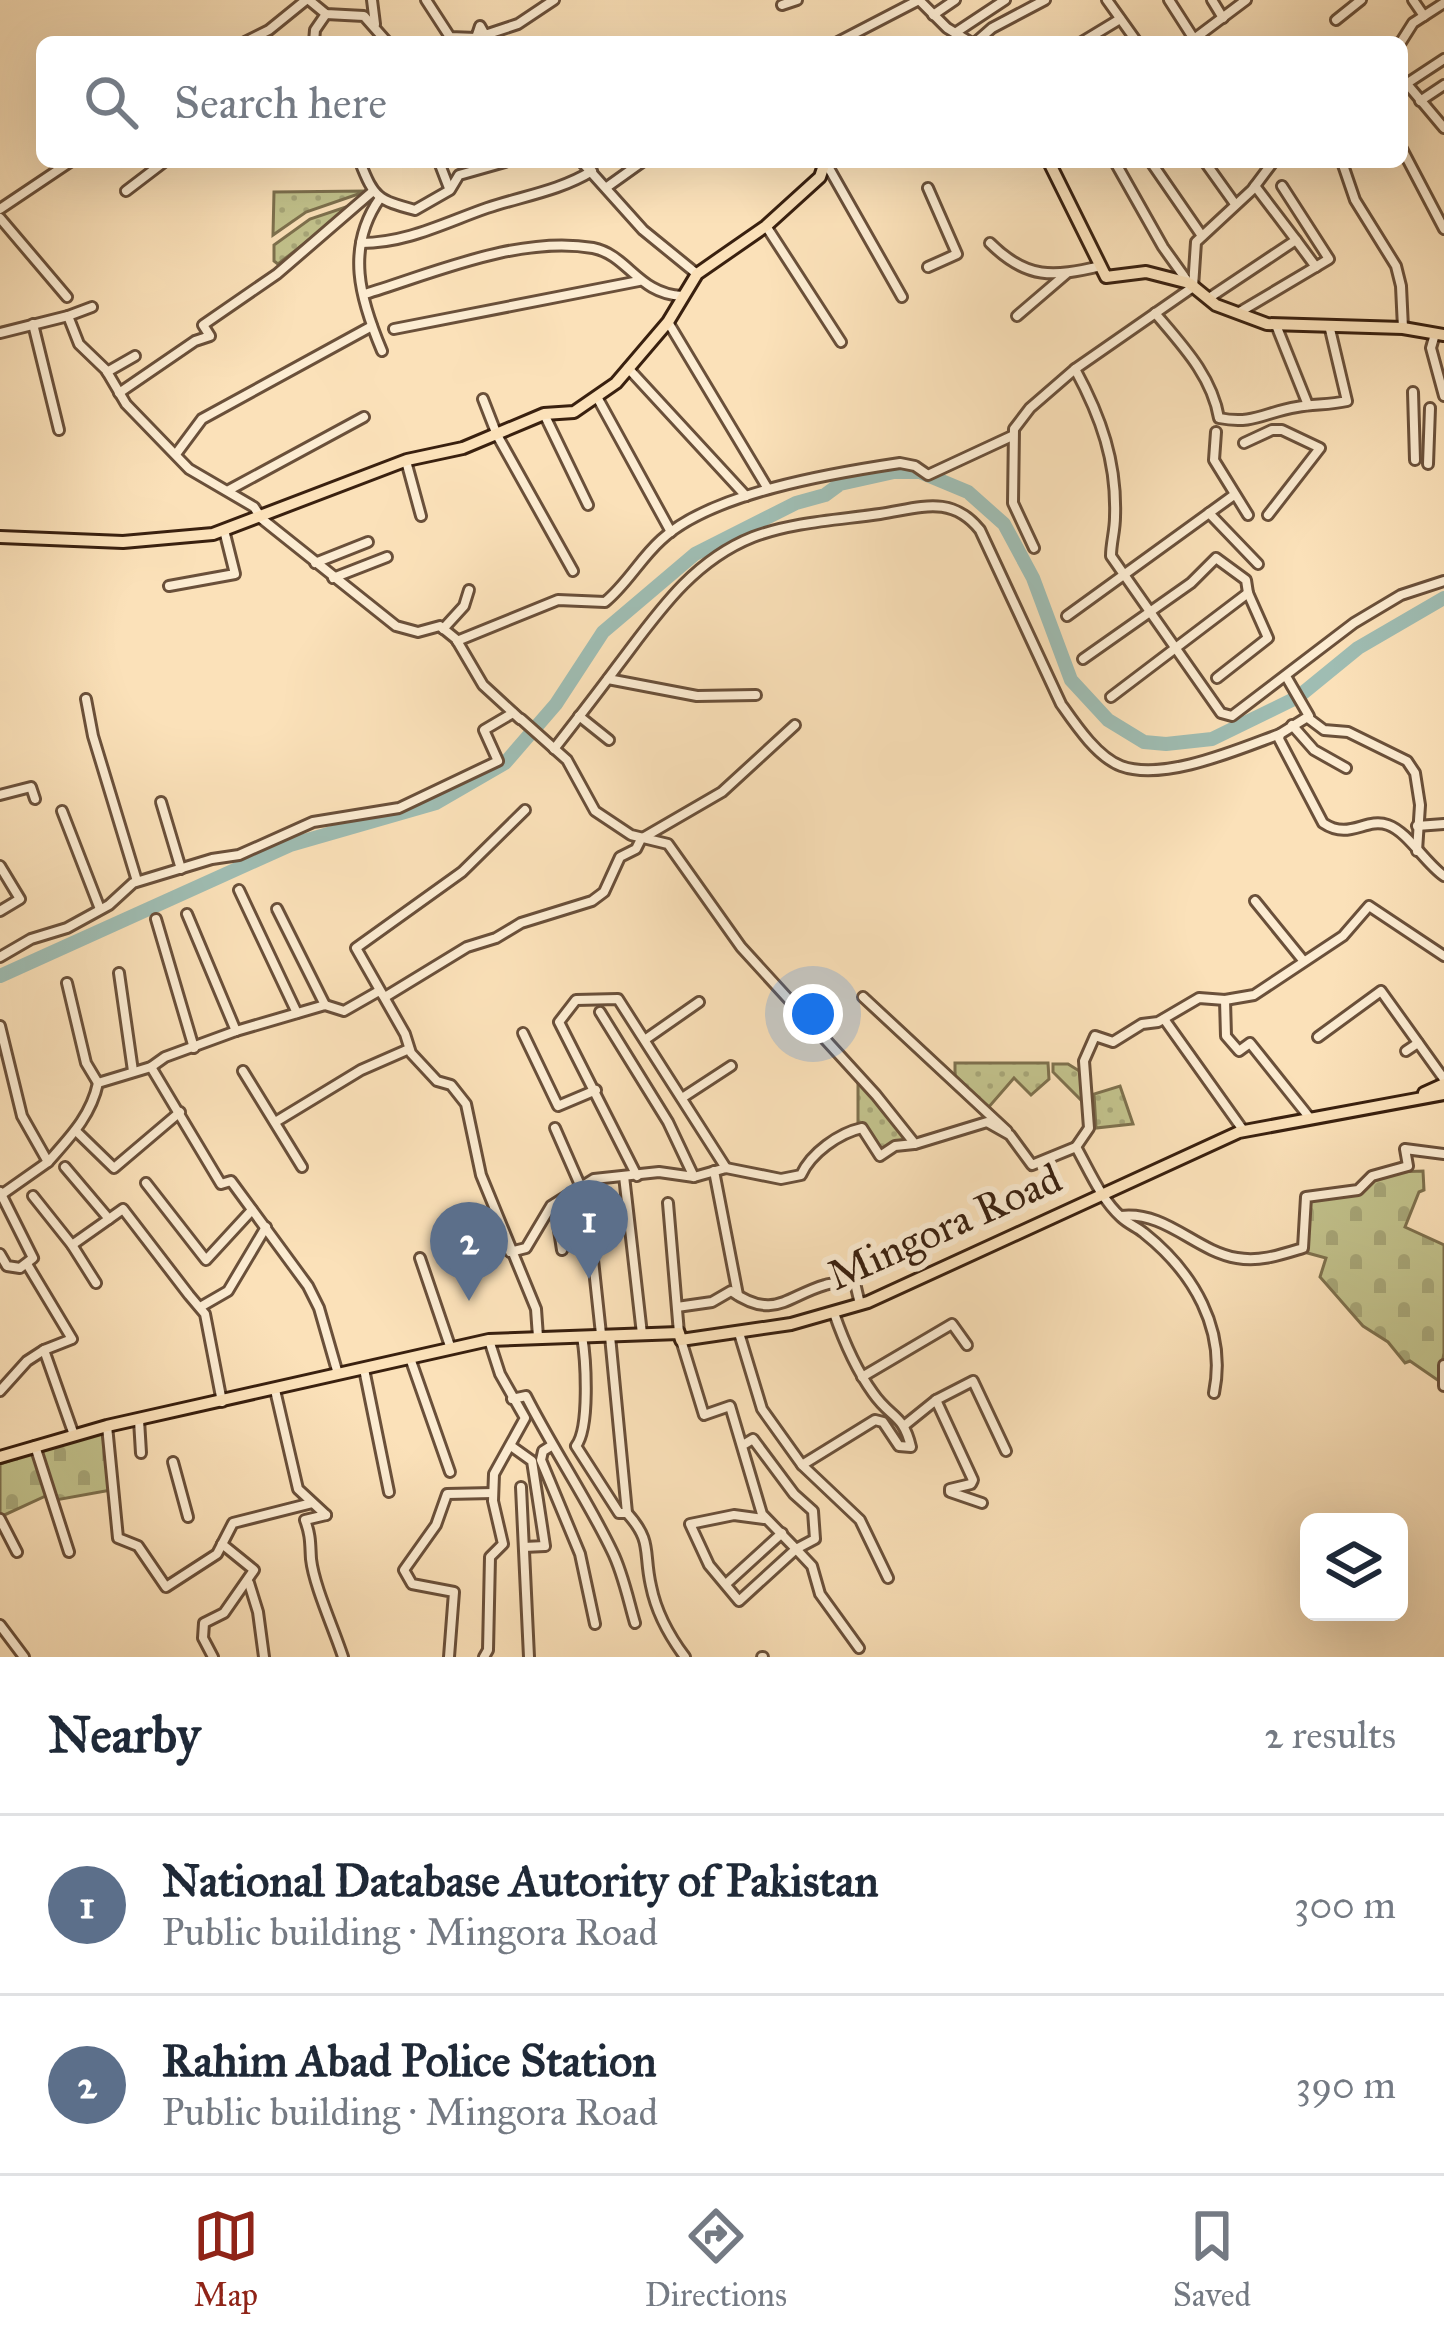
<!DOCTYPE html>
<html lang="en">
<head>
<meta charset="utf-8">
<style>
	body { margin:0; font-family:"IM FELL Great Primer",serif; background:#f6f6f7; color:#1f2937 }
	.controls { position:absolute; right:36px; bottom:36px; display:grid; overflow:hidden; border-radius:18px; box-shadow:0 12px 48px #0002 }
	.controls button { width:108px; height:108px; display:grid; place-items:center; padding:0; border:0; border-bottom:3px solid #e0e1e3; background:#fff; color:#1f2937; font:60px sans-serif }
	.you { position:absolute; left:813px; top:1014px; width:42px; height:42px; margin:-30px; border:9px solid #fff; border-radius:50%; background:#1a73e8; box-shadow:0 0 0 18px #1a73e833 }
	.badge { display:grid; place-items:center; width:78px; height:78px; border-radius:50%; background:#8f2418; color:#fff; font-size:39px; font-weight:700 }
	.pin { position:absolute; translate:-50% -99px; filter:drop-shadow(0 3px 6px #0008) }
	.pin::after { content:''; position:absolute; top:63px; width:42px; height:36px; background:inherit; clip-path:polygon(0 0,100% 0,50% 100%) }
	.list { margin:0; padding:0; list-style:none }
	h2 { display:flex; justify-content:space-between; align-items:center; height:156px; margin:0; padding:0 48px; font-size:51px }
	h2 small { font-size:39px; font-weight:400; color:#747a83 }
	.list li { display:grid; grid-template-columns:78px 1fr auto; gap:36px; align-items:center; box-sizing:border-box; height:180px; padding:0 48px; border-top:3px solid #e0e1e3 }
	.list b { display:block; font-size:45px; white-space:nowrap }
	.list p { margin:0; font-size:39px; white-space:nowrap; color:#747a83 }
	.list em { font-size:39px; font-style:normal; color:#747a83 }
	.icon { flex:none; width:66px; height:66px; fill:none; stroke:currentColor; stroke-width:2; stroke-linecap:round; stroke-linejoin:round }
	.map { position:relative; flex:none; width:1444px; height:1657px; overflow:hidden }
	.search { position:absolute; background:#fff; box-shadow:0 12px 48px #0002; left:36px; right:36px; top:36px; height:132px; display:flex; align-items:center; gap:30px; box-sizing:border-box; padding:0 42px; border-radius:18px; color:#747a83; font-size:45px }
	.sheet { height:516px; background:#fff }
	nav { display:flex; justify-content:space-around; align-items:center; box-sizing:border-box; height:168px; border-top:3px solid #e0e1e3; background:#fff; font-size:33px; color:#747a83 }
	nav a { display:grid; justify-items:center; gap:6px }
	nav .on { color:#8f2418 }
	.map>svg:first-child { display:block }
	.grass { fill:url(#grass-dots); stroke:#7e714e; stroke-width:3 }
	.cemetery { fill:url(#cemetery-stones); stroke:#7e714e; stroke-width:3 }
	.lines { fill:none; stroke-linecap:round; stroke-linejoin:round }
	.river { stroke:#9fbdb3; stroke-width:14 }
	.minor-casing { stroke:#6a503a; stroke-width:14 }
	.major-casing { stroke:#39200f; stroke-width:16 }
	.minor { stroke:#fcecd2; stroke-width:8 }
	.major { stroke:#fbe1b9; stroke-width:10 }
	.labels { text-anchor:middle; stroke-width:12; stroke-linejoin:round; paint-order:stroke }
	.street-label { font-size:42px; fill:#39200f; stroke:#fcecd2 }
</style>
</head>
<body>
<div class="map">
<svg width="1444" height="1657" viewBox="0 0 1444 1657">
	<defs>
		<pattern id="grass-dots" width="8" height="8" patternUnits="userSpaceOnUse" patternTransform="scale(3)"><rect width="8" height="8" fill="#c2c28c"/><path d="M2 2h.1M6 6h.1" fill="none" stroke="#a7a678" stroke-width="1.8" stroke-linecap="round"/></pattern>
		<pattern id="cemetery-stones" width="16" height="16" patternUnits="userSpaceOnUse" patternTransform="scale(3)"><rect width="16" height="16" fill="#c2c28c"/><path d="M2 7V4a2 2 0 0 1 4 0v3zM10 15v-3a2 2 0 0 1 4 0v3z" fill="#a7a678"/></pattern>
	</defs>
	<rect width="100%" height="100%" fill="#fbe1b9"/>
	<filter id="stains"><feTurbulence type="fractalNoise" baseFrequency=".00167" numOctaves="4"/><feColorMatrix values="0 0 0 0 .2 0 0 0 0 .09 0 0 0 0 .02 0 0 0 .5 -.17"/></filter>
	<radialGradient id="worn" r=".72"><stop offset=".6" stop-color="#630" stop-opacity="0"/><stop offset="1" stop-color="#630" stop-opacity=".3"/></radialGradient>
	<g class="grass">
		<path d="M367,191L306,212L273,235L274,192Z"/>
		<path d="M355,204L278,264L274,261V245L310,219Z"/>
		<path d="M955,1063H1048L1049,1079L1031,1095L1014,1078L988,1108L955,1079Z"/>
		<path d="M1053,1064H1068L1081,1072L1083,1102L1053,1072Z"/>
		<path d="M858,1080L911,1142L882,1151L864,1125H858Z"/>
		<path d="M1120,1086L1133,1124L1096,1128L1094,1094Z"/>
	</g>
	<g class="cemetery">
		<path d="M1423,1171L1424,1190L1419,1192L1405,1227L1444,1245V1353L1439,1381L1410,1361L1405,1363L1388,1342L1363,1326L1320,1277L1326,1258L1304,1252L1307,1202L1364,1190L1371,1182L1395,1172Z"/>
		<path d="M107,1426L111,1490L56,1500L50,1494L0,1517V1464Z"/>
	</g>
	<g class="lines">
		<path class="river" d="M0,976L290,845L436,803L505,763L556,704L603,632L695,554L796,503L825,495L840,484L894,472H920L968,492L1004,524L1033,578L1071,680L1108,720L1144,742L1166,744L1212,739L1298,697L1358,648L1444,598"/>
		<g class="minor-casing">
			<g id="minor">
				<path d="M309,0L326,14L364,16L387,42"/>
				<path d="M372,0L375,24"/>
				<path d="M426,0L450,37L476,38L480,26L485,35L518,24L554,0"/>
				<path d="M919,0L947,28L970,42"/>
				<path d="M1107,0L1137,42"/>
				<path d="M1169,0L1194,39"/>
				<path d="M1212,0L1223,18"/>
				<path d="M1413,0L1424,16"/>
				<path d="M782,5L797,0"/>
				<path d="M933,15L955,0"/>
				<path d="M1336,20L1361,0"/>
				<path d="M955,33L1005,0"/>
				<path d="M245,42L269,30L306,0"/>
				<path d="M314,42L315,30L326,14"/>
				<path d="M838,42L919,0"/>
				<path d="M976,42L992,28L1045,0"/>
				<path d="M1082,42L1120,19"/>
				<path d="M1196,42L1194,39L1246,0"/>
				<path d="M1401,42L1413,23L1444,3"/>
				<path d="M1402,78L1444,128"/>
				<path d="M1406,84L1444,59"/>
				<path d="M1420,101L1444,85"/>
				<path d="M1402,149L1444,229"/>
				<path d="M360,162C374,198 378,200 415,210L450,190L459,175L505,162"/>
				<path d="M439,162L449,188"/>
				<path d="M582,162L643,230L697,274"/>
				<path d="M1115,162L1163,247L1188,282"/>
				<path d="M1151,162L1202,236"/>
				<path d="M1205,162L1235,204"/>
				<path d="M1342,162L1355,200L1396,266L1401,286L1403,328"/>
				<path d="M826,163L902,297"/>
				<path d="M607,187L642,162"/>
				<path d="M928,188L957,254L928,267"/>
				<path d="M126,191L164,162"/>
				<path d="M380,198C345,248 360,299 382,351"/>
				<path d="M0,209L70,162"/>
				<path d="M0,218L67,297"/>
				<path d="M766,226L841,342"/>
				<path d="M1296,240L1316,267"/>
				<path d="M361,243C407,243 444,223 487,208C523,196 559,191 592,171"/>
				<path d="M990,243C1027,280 1053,277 1101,266"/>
				<path d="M365,294C434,273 520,235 593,248C628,255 638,294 682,296"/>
				<path d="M1209,298L1296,240L1255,186"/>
				<path d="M92,307L68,316L79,344L106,370L126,404L189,469L254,507L262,519L396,626L418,632L440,626L456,639L483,685L520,719"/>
				<path d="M1155,313C1182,345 1212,376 1219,418C1254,425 1265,412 1297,407C1314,404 1329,405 1347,401L1329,325"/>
				<path d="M1238,313L1329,259L1282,186"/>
				<path d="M1017,316L1066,274"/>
				<path d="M668,322L768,489"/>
				<path d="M33,324L59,430"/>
				<path d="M1276,325L1308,405"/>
				<path d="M394,329L639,281"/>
				<path d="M0,333L68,316"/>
				<path d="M1435,334L1431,348L1444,396"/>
				<path d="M628,368L746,496"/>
				<path d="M1075,369C1101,417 1117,462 1115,517C1115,531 1111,543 1111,556L1221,713L1232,716L1354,623L1401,595L1444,581"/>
				<path d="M107,372L135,356"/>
				<path d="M1413,392L1415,460"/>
				<path d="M119,393L195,341L210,336L203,325L277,274L372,192"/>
				<path d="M597,397L671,532"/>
				<path d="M483,399L497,435L573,571"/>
				<path d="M544,414L588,505"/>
				<path d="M1216,432L1214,460L1248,515"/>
				<path d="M1244,443L1272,430H1282L1320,448L1268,515"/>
				<path d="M176,454L202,419L372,326"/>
				<path d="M406,461L421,516"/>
				<path d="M1428,464L1430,408"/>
				<path d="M229,490L364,417"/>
				<path d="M1209,513L1258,564"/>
				<path d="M1034,548L1013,503L1014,429L1030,408L1075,369L1193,287L1196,242L1252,190L1273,162"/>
				<path d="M315,563L368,542"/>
				<path d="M333,578L387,557"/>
				<path d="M169,586L235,574L224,530"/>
				<path d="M1067,616L1234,495"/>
				<path d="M443,629L464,606L469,590"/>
				<path d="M457,641L558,600L605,602C627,584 640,559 661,540C711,493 833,473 900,463L915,466L928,475L1012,436"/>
				<path d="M1083,659L1191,583L1216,558L1246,580L1248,593L1268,638L1217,678"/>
				<path d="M1287,678L1309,716L1280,734L1279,739L1323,823C1350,841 1365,817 1388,825C1408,832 1425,863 1444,876"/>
				<path d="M608,679L697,696L756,695"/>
				<path d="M1111,697L1248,593"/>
				<path d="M86,699L93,736L137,881"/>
				<path d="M579,716L609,740"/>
				<path d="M1308,718L1324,730L1348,732L1407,761L1415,773L1420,805L1417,851"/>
				<path d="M521,719L567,760L595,811L631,835L668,844L741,947L876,1095L915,1144L987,1122L1010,1135L1032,1165L1076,1147C1089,1170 1101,1199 1121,1217C1128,1224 1137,1227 1144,1233C1193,1272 1227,1329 1214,1393"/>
				<path d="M1292,725L1314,750L1346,768"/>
				<path d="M554,749C575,722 596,695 616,668C655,617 690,562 753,537C793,522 838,520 880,514C920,508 951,494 980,530L1061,704C1075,724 1097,757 1121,766C1164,782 1239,749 1280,734"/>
				<path d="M0,795L31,787L35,799"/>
				<path d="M161,802L181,869"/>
				<path d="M525,810L462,872L356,948L405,1034L411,1053L437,1081L451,1085L466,1104L481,1175L536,1309L538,1337"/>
				<path d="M62,811L100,909"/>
				<path d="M1417,826L1444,824"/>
				<path d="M0,866L20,899L0,911"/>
				<path d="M239,890L297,1013"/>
				<path d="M1255,901L1302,959"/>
				<path d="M277,909L325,1005"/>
				<path d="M187,914L236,1031"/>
				<path d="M156,919L194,1048"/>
				<path d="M0,957L31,939L67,928L109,905L133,883L212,859L239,855L313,822L399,808L498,761L484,730L513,713"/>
				<path d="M119,973L133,1071"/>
				<path d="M67,983L86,1063L98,1083"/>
				<path d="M863,997L1007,1131"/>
				<path d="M1225,1000L1226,1036L1239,1051L1250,1043L1309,1117"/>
				<path d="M600,1012L668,1122L694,1177"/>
				<path d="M1164,1019L1243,1130"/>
				<path d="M0,1026L22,1116L48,1162C70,1137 91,1116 98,1083L151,1067L165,1057L236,1031L325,1005L344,1011L379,991L385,997L467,947L496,938L521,923L592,901L604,892L620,857L636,849L641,839L722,792L795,725"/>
				<path d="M523,1033L558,1106L596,1090"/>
				<path d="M1318,1037L1381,991L1444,1079"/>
				<path d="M646,1039L699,1002"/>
				<path d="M1406,1051L1418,1043"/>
				<path d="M151,1067L221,1184L231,1181L308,1286L319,1308L338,1374"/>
				<path d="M243,1071L302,1167"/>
				<path d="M682,1098L731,1066"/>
				<path d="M277,1121L361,1070L409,1049"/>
				<path d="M555,1128L580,1185"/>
				<path d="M76,1131L114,1168L180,1112"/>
				<path d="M1076,1147L1089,1128L1084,1061L1095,1036L1113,1042L1142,1024L1158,1022L1199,998L1225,1000L1254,995L1343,936L1369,906L1444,956"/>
				<path d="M65,1167L109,1219"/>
				<path d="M714,1171L738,1295"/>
				<path d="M624,1176L642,1334"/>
				<path d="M637,1176L559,1022L576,1000L618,999L726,1168"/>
				<path d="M146,1183L206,1260L252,1210"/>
				<path d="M0,1192L33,1258L20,1268L7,1266L0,1254"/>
				<path d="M1,1195L48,1162"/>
				<path d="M33,1196L72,1245L96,1283"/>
				<path d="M668,1203L679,1333"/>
				<path d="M555,1204L562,1250"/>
				<path d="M1121,1216C1167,1211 1195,1251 1237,1258C1260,1262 1280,1255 1303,1248L1306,1197L1358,1190L1372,1176L1408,1166L1405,1149L1444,1154"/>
				<path d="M590,1232L601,1334"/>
				<path d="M72,1245L123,1209L189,1295L205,1314L222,1402"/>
				<path d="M510,1252L526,1248L551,1206L594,1179L659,1172L694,1177L726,1168L781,1179L801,1175C811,1153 839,1133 862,1128L880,1156L895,1146L914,1144"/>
				<path d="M420,1258L451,1349"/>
				<path d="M27,1264L72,1339L44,1350L74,1435"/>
				<path d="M202,1306L228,1291L266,1227"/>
				<path d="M677,1307L712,1302L731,1291C774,1321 787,1296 825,1285C833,1282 846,1284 855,1283L860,1304"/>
				<path d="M739,1333L762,1409L802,1465L860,1520L888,1578"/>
				<path d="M582,1336C586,1360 590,1428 576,1446L619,1513H627C653,1542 643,1551 651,1586C656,1611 670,1637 685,1657"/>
				<path d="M610,1336L627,1513"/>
				<path d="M681,1340L704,1415L730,1406L762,1514L796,1549L815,1539L813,1511L794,1494L753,1439L743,1445"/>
				<path d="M410,1358L450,1472"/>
				<path d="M1444,1365V1386"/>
				<path d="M364,1369L389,1492"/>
				<path d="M862,1377L952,1324L967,1345"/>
				<path d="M275,1390L298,1489L326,1515"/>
				<path d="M0,1391L27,1361L44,1350"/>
				<path d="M512,1399L526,1396C553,1449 587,1499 612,1551C623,1573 628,1599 635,1623"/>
				<path d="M936,1400L973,1381L1006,1451"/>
				<path d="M139,1420L141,1453"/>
				<path d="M905,1425L936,1400L973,1480L971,1484L950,1489V1492L982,1503"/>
				<path d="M107,1426L118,1538L138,1546L166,1587L217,1554L233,1523L312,1503"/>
				<path d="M35,1446L69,1552"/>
				<path d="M511,1446L532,1461L545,1546L524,1547"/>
				<path d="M551,1446L543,1451L541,1460L580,1554L595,1624"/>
				<path d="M173,1462L188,1517"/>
				<path d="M802,1465L875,1420L883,1422L899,1446L911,1447C903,1413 891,1419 873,1393C855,1368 844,1342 834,1313"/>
				<path d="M521,1487L529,1657"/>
				<path d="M326,1515L305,1520C311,1536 310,1544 311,1559C314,1586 334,1629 343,1657"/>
				<path d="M0,1519L17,1552"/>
				<path d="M764,1519L734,1515L690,1524L709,1565L739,1601L796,1549L812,1566L820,1594L859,1648"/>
				<path d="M249,1583L258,1612L264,1657"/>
				<path d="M726,1584L782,1533"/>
				<path d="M0,1625L24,1657"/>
				<path d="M213,1657L203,1638L204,1623L224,1613L254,1570L222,1544"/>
				<path d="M449,1657L454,1592L412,1584L404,1570L436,1525L447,1494L493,1493"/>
				<path d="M484,1657L488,1650L490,1557L503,1544L493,1501L494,1474L525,1418L500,1374L489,1340"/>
				<path d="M762,1657H763"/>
			</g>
		</g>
		<g class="major-casing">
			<g id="major">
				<path d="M1049,162L1106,277L1146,272L1189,283L1216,305L1267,324L1403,328L1444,335"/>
				<path d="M0,537L123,542L213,534L407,460L463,448L544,414L574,412L616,383L668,322L697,274L766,226L820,177L825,162"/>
				<path d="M1424,1093L1444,1084"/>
				<path d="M0,1457L107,1426L489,1340L679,1333L681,1340L791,1324L868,1302L1239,1132L1444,1094"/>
			</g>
		</g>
		<use href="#minor" class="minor"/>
		<use href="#major" class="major"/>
	</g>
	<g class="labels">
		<g class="street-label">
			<text transform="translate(944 1226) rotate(-24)" y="15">Mingora Road</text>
		</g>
	</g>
	<rect width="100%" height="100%" filter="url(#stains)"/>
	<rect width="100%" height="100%" fill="url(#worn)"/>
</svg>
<div class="controls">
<button><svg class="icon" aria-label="layers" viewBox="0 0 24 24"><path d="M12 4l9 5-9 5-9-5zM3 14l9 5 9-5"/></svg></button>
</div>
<div class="you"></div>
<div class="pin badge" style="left:589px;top:1279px;background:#5c6f8a">1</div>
<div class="pin badge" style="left:469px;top:1301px;background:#5c6f8a">2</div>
<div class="search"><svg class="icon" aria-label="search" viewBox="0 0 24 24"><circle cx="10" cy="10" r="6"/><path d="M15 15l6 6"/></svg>Search here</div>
</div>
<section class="sheet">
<h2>Nearby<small>2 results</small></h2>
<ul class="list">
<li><span class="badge" style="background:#5c6f8a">1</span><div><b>National Database Autority of Pakistan</b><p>Public building · Mingora Road</p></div><em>300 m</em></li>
<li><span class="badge" style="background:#5c6f8a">2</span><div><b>Rahim Abad Police Station</b><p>Public building · Mingora Road</p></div><em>390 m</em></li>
</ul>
</section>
<nav>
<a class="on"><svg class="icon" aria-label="map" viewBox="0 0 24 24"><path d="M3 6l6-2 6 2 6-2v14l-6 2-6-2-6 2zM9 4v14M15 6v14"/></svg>Map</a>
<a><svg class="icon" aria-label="directions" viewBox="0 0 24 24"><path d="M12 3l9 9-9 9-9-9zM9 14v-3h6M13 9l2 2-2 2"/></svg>Directions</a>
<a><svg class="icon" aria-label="saved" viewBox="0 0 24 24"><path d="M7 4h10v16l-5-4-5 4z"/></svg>Saved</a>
</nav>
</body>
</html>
